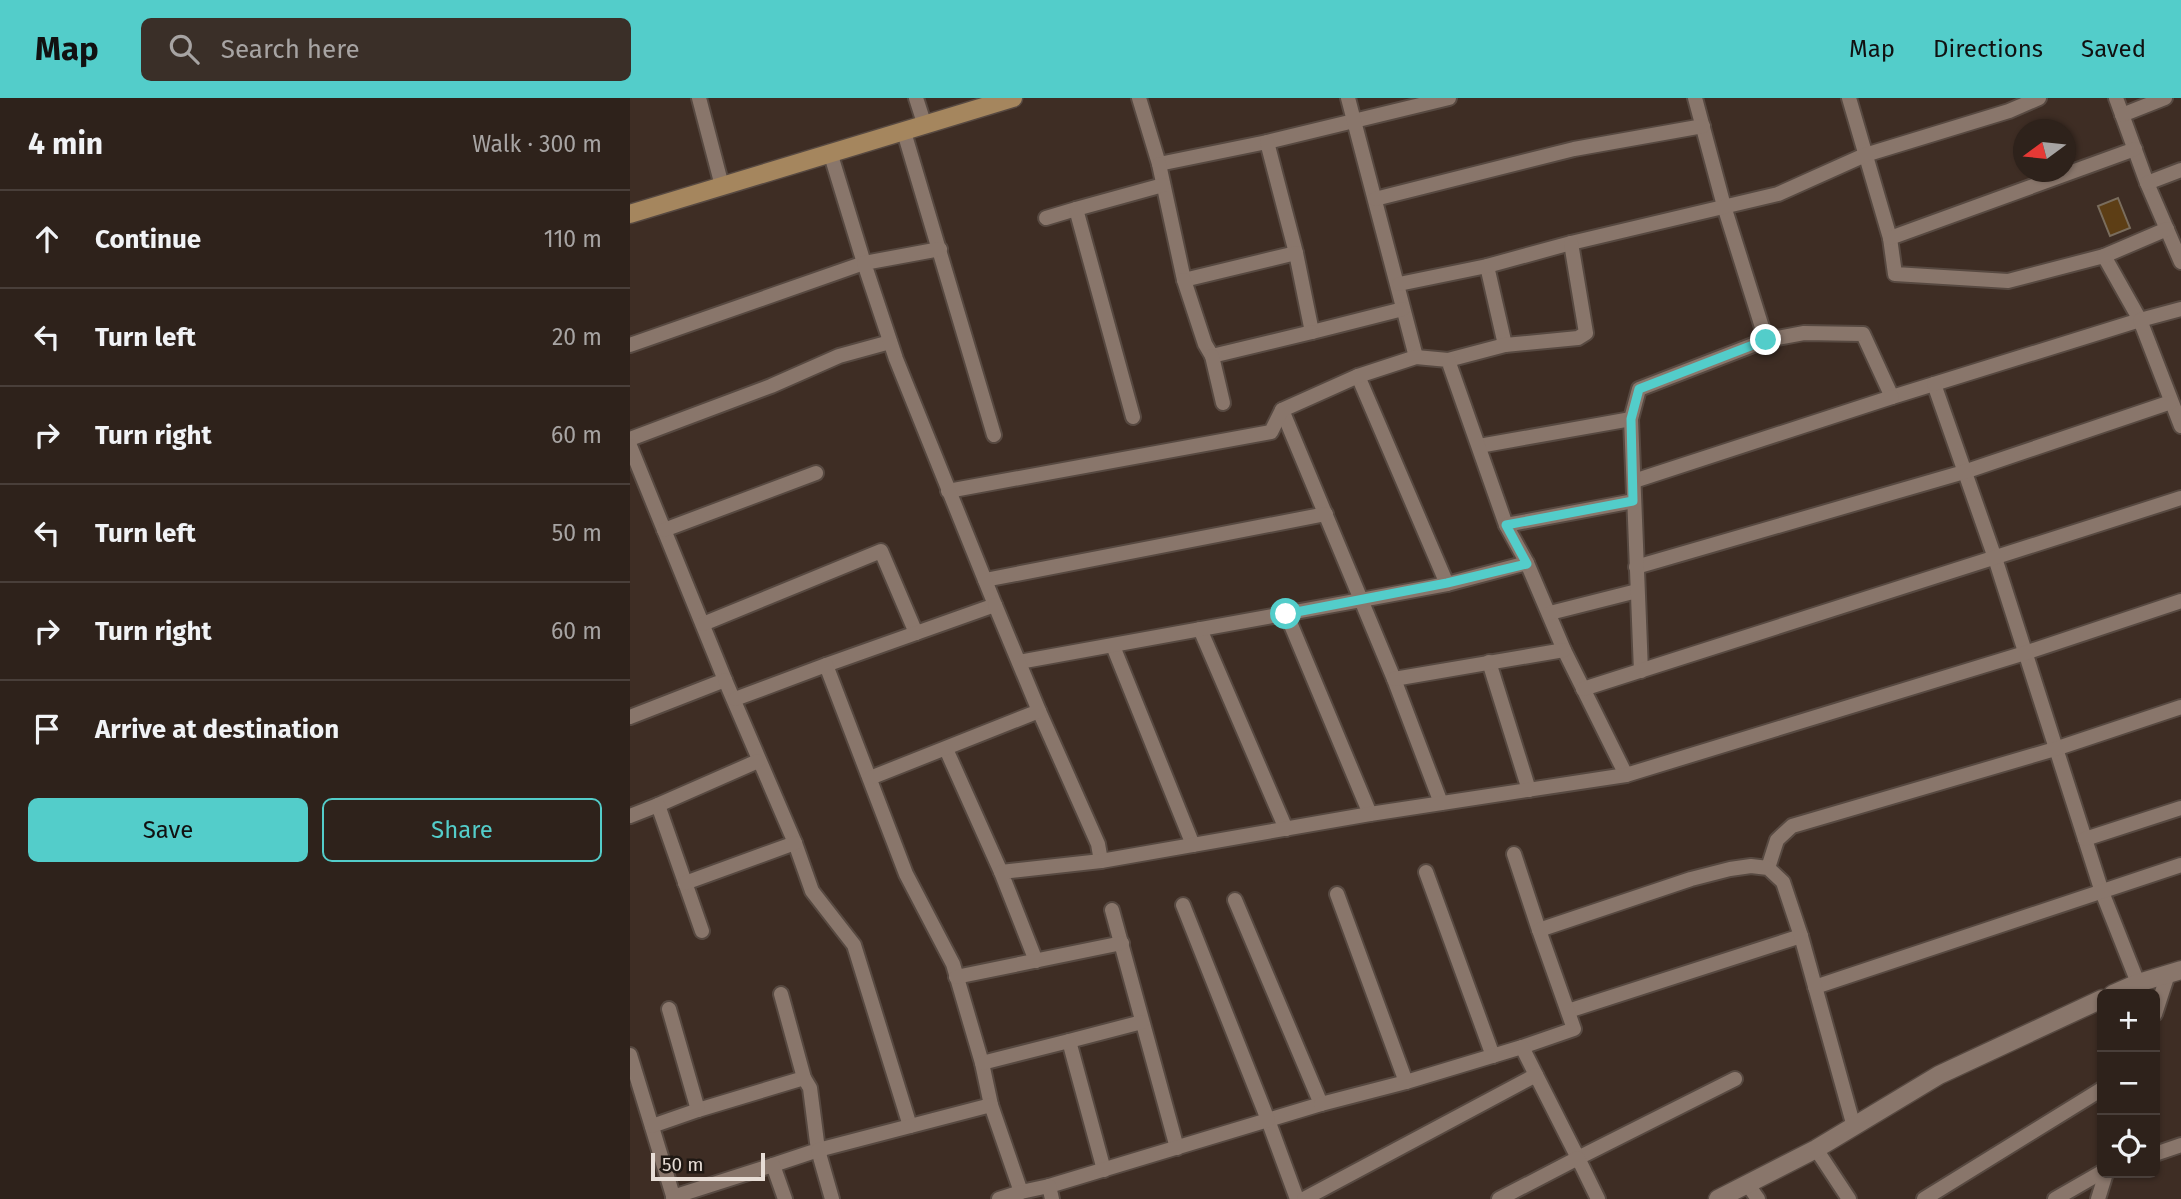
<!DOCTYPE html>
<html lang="en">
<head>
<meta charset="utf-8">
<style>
	body { margin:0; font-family:"Fira Sans",sans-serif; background:#3a2f28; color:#f1f3f6 }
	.controls { position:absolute; right:21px; bottom:21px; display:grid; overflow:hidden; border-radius:10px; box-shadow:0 2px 5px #0004 }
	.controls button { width:63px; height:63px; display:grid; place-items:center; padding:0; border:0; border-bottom:2px solid #493f3a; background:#2e221b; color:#f1f3f6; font:35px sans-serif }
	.compass { position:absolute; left:1383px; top:21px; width:63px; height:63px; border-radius:50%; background:#2e221b; box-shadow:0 2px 5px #0004; rotate:255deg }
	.scale { position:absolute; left:21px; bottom:18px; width:114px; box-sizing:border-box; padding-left:7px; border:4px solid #e7ddd6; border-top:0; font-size:19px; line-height:24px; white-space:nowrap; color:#e7ddd6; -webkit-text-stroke:5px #1f1813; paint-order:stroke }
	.stop { position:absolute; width:21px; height:21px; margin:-16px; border:5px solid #53cdca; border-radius:50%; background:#fff }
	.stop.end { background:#53cdca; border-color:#fff; box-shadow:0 2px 7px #0008 }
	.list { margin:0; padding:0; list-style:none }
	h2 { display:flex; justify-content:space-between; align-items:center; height:91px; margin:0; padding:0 28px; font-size:30px }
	h2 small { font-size:23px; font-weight:400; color:#a7a4a3 }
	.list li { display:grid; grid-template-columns:46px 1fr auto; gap:21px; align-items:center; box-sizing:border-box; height:98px; padding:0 28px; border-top:2px solid #493f3a }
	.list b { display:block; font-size:26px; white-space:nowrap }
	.list em { font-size:23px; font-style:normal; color:#a7a4a3 }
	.actions { display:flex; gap:14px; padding:21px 28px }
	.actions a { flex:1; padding:16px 0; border:2px solid #53cdca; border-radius:10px; text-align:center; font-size:24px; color:#53cdca }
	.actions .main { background:#53cdca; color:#111 }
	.icon { flex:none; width:38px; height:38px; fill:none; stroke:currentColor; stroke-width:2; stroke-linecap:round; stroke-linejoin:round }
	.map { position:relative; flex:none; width:1551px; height:1101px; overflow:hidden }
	header { display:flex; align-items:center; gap:42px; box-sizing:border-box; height:98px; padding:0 35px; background:#53cdca; color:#111 }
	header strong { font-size:33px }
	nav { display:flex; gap:38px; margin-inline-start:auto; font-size:24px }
	.search { width:490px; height:63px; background:#3a2f28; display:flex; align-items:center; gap:18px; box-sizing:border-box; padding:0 24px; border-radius:10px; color:#a7a4a3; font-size:26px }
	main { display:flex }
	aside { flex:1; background:#2e221b }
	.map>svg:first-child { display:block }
	.building { fill:#5d3e15; stroke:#7a6d5d; stroke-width:2 }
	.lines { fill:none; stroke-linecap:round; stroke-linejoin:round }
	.minor-casing { stroke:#574941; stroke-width:18 }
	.tertiary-casing { stroke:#574941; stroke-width:21 }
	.secondary-casing { stroke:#574941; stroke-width:21 }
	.minor { stroke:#89766b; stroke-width:14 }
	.tertiary { stroke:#89766b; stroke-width:18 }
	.secondary { stroke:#a5865e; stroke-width:18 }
	.route { stroke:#53cdca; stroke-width:9 }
</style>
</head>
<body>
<header>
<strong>Map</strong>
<div class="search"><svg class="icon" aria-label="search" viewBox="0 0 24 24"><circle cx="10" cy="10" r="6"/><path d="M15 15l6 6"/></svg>Search here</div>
<nav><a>Map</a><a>Directions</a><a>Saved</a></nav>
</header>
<main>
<aside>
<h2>4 min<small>Walk · 300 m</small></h2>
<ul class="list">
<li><svg class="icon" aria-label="ahead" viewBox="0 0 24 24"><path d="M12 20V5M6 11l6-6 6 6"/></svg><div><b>Continue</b></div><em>110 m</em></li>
<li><svg class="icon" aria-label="left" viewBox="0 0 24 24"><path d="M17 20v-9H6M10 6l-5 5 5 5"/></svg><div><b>Turn left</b></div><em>20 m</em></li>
<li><svg class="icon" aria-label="right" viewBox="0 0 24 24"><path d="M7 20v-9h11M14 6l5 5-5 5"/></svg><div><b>Turn right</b></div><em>60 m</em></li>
<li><svg class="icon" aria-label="left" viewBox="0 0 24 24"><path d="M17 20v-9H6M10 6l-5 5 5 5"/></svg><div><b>Turn left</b></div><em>50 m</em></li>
<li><svg class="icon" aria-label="right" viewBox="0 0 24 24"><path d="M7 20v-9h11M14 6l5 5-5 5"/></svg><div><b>Turn right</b></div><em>60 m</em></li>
<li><svg class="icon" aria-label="arrive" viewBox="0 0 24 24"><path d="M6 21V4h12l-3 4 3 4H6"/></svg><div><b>Arrive at destination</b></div></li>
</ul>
<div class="actions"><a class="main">Save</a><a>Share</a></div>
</aside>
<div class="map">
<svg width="1551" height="1101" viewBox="0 0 1551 1101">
	<rect width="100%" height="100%" fill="#3e2d24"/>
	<path class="building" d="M1488,100L1500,130L1480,138L1468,108Z"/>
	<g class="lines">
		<g class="minor-casing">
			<g id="minor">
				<path d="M69,0L92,88"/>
				<path d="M286,0L295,28"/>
				<path d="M509,0L529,66L637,44L819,0"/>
				<path d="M718,0L786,259"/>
				<path d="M1065,0L1094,108L1136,242L1174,235L1233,236L1262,299L1304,286L1365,460L1472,794L1508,885"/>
				<path d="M1219,0L1260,140L1265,176L1378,183L1474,158L1510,222L1304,286"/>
				<path d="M1486,0L1517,85L1551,164"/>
				<path d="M1492,17L1535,0"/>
				<path d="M274,34L364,337"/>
				<path d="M637,44L666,155"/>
				<path d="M529,66L554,182L666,155L682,234L773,211"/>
				<path d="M1517,85L1551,72"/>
				<path d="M745,101L944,51L1073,28"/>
				<path d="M416,120L446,111"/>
				<path d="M1260,140L1505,51"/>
				<path d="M1474,158L1537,131"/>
				<path d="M857,168L875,247"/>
				<path d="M554,182L575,246L582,258L682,234"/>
				<path d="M769,186L857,168L941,145L1148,96L1235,57L1379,13L1409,0"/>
				<path d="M1551,211L1510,222L1551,328"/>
				<path d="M0,247L234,165L200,54"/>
				<path d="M582,258L593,305"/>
				<path d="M818,262L875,247L948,240L956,235L941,145"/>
				<path d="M728,278L817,486"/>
				<path d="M652,312L764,581L811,705"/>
				<path d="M503,319L446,111L533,87"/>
				<path d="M0,341L141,288L209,258L260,244"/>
				<path d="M0,348L95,582L0,619"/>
				<path d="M849,348L1001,321"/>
				<path d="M1004,383L1262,299"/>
				<path d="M318,393L641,334L652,312L728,278L786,259L818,262L876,427L897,465L934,552L996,677"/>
				<path d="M876,427L1004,403"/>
				<path d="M34,432L186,375"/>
				<path d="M1006,469L1334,374L1541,304"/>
				<path d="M355,482L696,416"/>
				<path d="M656,515L740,716"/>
				<path d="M920,515L1007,493"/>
				<path d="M73,526L251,453L286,535"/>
				<path d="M570,531L656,731"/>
				<path d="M483,548L563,747"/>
				<path d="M389,564L731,502L817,486L897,465"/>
				<path d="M859,564L899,692"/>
				<path d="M196,567L365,507L266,261L234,165L310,151"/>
				<path d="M1011,573L1001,321L1009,291L1136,242"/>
				<path d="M764,581L934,552"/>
				<path d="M95,582L165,745L182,793L224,847L280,1028"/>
				<path d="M953,591L1551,400"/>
				<path d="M105,601L196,567L276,776L323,866L352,965L361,1007"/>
				<path d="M409,613L468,746L471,763"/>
				<path d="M316,651L371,774"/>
				<path d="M240,680L409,613L365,507"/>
				<path d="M28,707L128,663"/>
				<path d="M0,718L28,707L72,833"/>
				<path d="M1455,741L1551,710"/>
				<path d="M884,756L909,832"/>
				<path d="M1138,770L1147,742L1162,728L1425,651L1551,609"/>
				<path d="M796,774L863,958"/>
				<path d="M55,785L165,745"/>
				<path d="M605,802L691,1006L638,1022L667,1101"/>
				<path d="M482,812L547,1050"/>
				<path d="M406,863L371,774L471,763L740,716L996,677L1395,555L1551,503"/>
				<path d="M326,879L492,845"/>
				<path d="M1185,889L1551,767"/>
				<path d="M938,913L1171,838"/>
				<path d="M1525,916L1538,876"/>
				<path d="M439,943L512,924"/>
				<path d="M892,949L944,931L909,832L1061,781L1100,771L1121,768L1138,770L1153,784L1171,838L1224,1029"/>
				<path d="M0,957L44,1101"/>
				<path d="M352,965L439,943L474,1072"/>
				<path d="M776,984L892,949L906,977"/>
				<path d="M691,1006L776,984L707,796"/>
				<path d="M68,1012L174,980"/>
				<path d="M22,1028L68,1012L39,911"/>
				<path d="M1186,1051L1219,1101"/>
				<path d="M1525,1056L1551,1047"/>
				<path d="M143,1067L188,1052L180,990L174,980L151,896"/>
				<path d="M1118,1087L1128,1101"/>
				<path d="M419,1088L638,1022L553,807"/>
				<path d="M43,1099L143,1067L155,1101"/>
				<path d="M202,1101L188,1052L361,1007L391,1094L419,1088L422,1101"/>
				<path d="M369,1101L391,1094"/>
				<path d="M674,1101L906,977L948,1060L1105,981"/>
				<path d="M869,1101L948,1060L968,1101"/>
				<path d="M1294,1101L1472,991"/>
				<path d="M1425,1101L1472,1074"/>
				<path d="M1468,1101L1476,1075"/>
			</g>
		</g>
		<g class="tertiary-casing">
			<g id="tertiary">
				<path d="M1483,896L1508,885L1551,872"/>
				<path d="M1088,1101L1186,1051L1309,977L1472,901"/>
			</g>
		</g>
		<g class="secondary-casing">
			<path id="secondary" d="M0,116L383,0"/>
		</g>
		<use href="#minor" class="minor"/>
		<use href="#tertiary" class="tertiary"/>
		<use href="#secondary" class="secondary"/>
	</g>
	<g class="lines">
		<path class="route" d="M656,516L817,485L897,466L876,427L1003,403L1001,321L1009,291L1136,242"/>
	</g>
</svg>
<div class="controls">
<button>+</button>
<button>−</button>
<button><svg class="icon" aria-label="locate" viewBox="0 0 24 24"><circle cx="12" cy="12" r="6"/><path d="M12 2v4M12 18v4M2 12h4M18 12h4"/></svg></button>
</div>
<svg class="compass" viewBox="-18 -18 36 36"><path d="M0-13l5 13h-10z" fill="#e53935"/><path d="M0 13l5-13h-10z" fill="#a7a4a3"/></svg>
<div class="scale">50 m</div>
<div class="stop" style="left:656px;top:516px"></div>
<div class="stop end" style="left:1136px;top:242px"></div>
</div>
</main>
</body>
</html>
